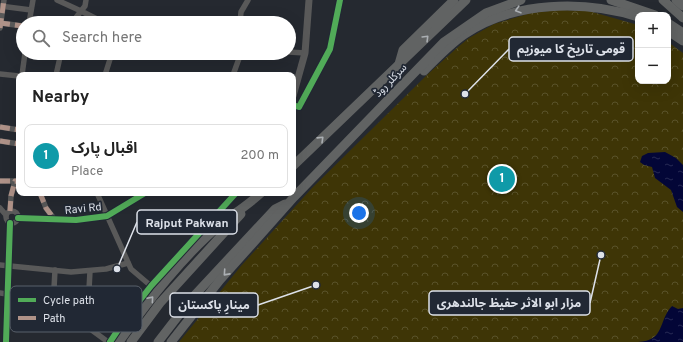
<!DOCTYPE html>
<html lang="en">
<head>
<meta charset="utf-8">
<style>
	body { margin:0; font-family:Overpass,"Noto Sans Arabic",sans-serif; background:#f6f6f6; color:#222 }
	.controls { position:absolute; right:12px; top:12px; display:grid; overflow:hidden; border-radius:8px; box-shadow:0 4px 16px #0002 }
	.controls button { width:36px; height:36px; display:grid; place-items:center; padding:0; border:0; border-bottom:1px solid #e0e0e0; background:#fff; color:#222; font:20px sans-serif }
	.you { position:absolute; left:359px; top:213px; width:14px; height:14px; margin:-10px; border:3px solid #fff; border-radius:50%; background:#1a73e8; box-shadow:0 0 0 6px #1a73e833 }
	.badge { display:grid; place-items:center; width:26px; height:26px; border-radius:50%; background:#595b5e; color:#fff; font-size:13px; font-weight:700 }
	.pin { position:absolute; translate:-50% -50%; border:2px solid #fff; box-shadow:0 1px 4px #0006 }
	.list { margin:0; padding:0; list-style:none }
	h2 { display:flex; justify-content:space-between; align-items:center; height:52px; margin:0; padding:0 16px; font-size:17px }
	h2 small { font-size:13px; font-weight:400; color:#767676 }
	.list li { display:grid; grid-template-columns:26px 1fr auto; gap:12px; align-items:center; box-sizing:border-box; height:64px; margin:0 8px 8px; padding:0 8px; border:1px solid #e0e0e0; border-radius:8px }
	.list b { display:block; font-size:15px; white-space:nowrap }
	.list p { margin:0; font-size:13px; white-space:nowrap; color:#767676 }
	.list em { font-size:13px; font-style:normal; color:#767676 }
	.icon { flex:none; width:22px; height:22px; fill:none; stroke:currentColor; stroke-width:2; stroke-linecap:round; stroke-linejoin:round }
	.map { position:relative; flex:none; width:683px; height:342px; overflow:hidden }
	.search { position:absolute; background:#fff; box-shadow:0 4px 16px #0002; left:16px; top:16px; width:280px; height:44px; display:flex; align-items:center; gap:10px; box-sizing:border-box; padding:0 14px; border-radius:22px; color:#767676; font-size:15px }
	.panel { position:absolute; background:#fff; box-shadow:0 4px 16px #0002; left:16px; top:72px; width:280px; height:124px; border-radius:8px }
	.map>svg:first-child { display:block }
	.park { fill:url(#park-crowns) }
	.water { fill:url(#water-ripples) }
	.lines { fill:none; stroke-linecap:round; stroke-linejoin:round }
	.minor { stroke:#595959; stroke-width:5.5 }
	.tertiary { stroke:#595959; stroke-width:7 }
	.primary { stroke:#616363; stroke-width:9 }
	.quiet { stroke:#af9288; stroke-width:5; stroke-dasharray:10 5; stroke-linecap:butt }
	.cycleway-casing { stroke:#212834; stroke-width:8 }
	.cycleway { stroke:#51ab58; stroke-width:6 }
	.oneway { stroke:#abafb3 }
	.labels { text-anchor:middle; stroke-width:3.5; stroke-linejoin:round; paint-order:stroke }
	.street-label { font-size:11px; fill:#dde1e9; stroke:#212834 }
	.key { fill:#212834; stroke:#59606a; stroke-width:1 }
	.key-label { font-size:11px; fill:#dde1e9 }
	.leader { fill:none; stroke:#dde1e9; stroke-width:1.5 }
	.callout-dot { fill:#dde1e9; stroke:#212834; stroke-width:1.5 }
	.callout { fill:#212834; stroke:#dde1e9; stroke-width:1.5 }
	.callout-label { font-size:12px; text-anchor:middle; font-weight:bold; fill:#dde1e9 }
</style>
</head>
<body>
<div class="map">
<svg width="683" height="342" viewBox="0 0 683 342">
	<defs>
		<pattern id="park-crowns" width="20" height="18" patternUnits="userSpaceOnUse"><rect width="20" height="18" fill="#3e3506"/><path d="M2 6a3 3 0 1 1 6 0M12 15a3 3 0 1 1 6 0" fill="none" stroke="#59522a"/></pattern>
		<pattern id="water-ripples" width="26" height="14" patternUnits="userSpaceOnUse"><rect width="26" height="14" fill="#030637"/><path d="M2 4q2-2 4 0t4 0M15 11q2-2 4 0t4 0" fill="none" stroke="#272a54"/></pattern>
	</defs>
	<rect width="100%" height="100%" fill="#252930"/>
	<path class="park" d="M559,10L589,11L638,25V81H668V42L683,53V342H179L241,266L312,188L428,74L458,47L469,38L494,24L531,13Z"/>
	<g class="water">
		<path d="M665,152L676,158L683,165V212L677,207L671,190L655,178L652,167L644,165L640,162L642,156L648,153Z"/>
		<path d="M672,306L678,309L683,308V342H638C665,341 658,321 672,306Z"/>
	</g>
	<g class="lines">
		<g class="minor">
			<path d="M57,0L81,11L72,23"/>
			<path d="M86,0L85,6L81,11L105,23"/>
			<path d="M0,6L31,10"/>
			<path d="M0,23L23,26"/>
			<path d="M29,23L33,0"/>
			<path d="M240,23L241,12L248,0"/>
			<path d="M0,28L4,0"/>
			<path d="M289,52L305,53"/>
			<path d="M0,74L19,76"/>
			<path d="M22,75L25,53"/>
			<path d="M56,75L61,53"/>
			<path d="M105,75L112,53"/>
			<path d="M233,75L241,53"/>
			<path d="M293,105L299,107L330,49L340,0"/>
			<path d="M0,127L19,130"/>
			<path d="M0,141L19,144"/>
			<path d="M0,181H15"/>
			<path d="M40,193L46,208L55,220"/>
			<path d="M97,193L131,269L151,286"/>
			<path d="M0,208L6,215"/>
			<circle cx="12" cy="217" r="6"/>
			<path d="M10,211L11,196L15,181L19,182"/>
			<path d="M18,218L76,220L107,216L145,193"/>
			<path d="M0,265L71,272L106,269L128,263"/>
			<path d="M0,293L7,294"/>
			<path d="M54,296L89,298"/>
			<path d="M53,313L88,316"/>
			<path d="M7,324L89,328L108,342"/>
			<path d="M52,325L55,270"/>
			<path d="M87,327L90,271"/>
			<path d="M6,342L10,223"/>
		</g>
		<g class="tertiary">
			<path d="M293,96L305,53L309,0"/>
			<path d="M110,342L126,318L151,286L236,193"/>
		</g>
		<g class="primary">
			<path d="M611,0L655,15"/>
			<path d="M663,0L683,18"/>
			<path d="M676,0L683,6"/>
			<path d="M668,23L683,33"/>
			<path d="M668,31L683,41"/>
			<path d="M399,64L403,50L454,0"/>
			<path d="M424,71C437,58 450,44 465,34C514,1 584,0 638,17"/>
			<path d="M293,166L466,0"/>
			<path d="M119,342C149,300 183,256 222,223C235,213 249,204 261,193"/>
			<path d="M131,342L160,303L241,214"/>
			<path d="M158,342L192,298L275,209L285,204"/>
			<path d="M171,342L220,280L294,197L444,42L486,13L521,0"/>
		</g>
		<g class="quiet">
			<path d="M0,23L23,26"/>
			<path d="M0,28L4,0"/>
			<path d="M0,127L19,130"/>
			<path d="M0,141L19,144"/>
			<path d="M0,181H15"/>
			<path d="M40,193L46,208L55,220"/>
			<path d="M10,211L11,196L15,181L19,182"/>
			<path d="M54,296L89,298"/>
			<path d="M53,313L88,316"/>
		</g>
		<g class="cycleway-casing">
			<g id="cycleway">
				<path d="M293,105L299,107L330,49L340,0"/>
				<path d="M18,218L76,220L107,216L145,193"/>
				<path d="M6,342L10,223"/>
				<path d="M110,342L126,318L151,286L236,193"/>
			</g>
		</g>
		<use href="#cycleway" class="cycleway"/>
	</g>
	<defs><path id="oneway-chevron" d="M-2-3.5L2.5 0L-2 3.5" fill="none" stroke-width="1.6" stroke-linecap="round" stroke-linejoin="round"/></defs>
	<g class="oneway">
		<use href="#oneway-chevron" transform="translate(518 10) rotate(163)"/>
		<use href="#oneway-chevron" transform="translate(426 38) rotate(-45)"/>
		<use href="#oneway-chevron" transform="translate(321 139) rotate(-44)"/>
		<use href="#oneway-chevron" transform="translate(226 273) rotate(132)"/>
		<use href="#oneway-chevron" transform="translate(151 299) rotate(-49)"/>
	</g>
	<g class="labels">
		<g class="street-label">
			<text transform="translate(390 80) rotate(-46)" y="4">سرکلر روڈ</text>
			<text transform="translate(83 208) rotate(-6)" y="4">Ravi Rd</text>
		</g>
	</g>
	<rect x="10" y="286" width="132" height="46" rx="6" class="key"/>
	<rect x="18" y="298" width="18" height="4" fill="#51ab58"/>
	<rect x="18" y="316" width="18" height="4" fill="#af9288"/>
	<g class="key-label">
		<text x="43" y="304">Cycle path</text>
		<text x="43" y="322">Path</text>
	</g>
	<path class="leader" d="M465 94L509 49M117 269L137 222M601 255L590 303M316 285L258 305"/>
	<g class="callout-dot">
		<circle cx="465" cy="94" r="4"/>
		<circle cx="117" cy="269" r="4"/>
		<circle cx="601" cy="255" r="4"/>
		<circle cx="316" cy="285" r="4"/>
	</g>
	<g class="callout">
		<rect x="509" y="37" width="124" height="24" rx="4"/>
		<rect x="137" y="210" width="100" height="24" rx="4"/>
		<rect x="429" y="291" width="161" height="24" rx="4"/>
		<rect x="170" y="293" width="88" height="24" rx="4"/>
	</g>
	<g class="callout-label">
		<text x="571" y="53">قومی تاریخ کا میوزیم</text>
		<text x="187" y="227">Rajput Pakwan</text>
		<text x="509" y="307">مزار ابو الاثر حفیظ جالندھری</text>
		<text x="214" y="309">مینارِ پاکستان</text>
	</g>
</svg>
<div class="controls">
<button>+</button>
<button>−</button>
</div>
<div class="you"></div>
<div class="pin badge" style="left:502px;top:179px;background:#0f9aa8">1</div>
<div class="search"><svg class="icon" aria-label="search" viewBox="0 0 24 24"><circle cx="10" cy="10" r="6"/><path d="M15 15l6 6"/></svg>Search here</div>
<section class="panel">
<h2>Nearby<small></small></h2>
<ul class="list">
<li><span class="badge" style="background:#0f9aa8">1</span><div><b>اقبال پارک</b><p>Place</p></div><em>200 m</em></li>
</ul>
</section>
</div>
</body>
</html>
